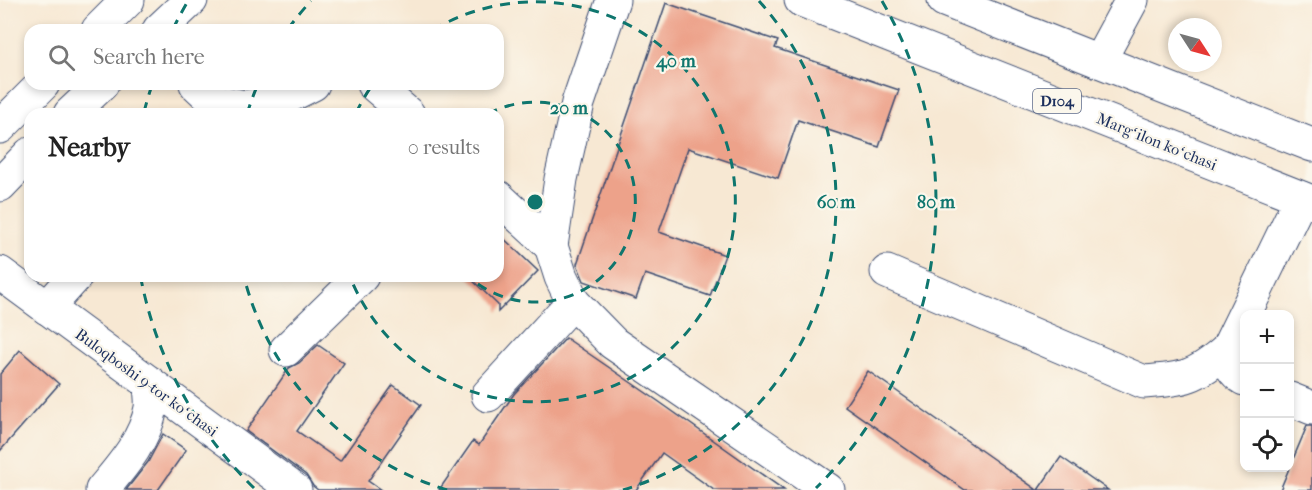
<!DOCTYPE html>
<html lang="en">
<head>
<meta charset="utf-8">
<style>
	body { margin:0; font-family:"IM FELL French Canon",serif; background:#f2f2f2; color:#222 }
	.controls { position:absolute; right:18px; bottom:18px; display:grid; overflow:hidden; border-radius:12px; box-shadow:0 3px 9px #0003 }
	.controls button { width:54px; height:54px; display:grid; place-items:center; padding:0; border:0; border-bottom:2px solid #e0e0e0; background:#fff; color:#222; font:30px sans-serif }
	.compass { position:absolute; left:1168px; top:18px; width:54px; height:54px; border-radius:50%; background:#fff; box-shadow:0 3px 9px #0003; rotate:126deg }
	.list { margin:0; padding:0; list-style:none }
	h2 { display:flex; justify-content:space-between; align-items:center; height:78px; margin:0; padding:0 24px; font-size:26px }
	h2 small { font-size:20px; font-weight:400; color:#767676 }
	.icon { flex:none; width:33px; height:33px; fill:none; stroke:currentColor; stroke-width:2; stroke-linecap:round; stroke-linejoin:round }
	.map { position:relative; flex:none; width:1312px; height:490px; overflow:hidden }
	.search { position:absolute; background:#fff; box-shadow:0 3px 9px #0003; left:24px; top:24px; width:480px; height:66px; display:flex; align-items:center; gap:15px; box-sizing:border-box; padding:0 21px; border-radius:18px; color:#767676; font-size:22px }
	.panel { position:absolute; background:#fff; box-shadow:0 3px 9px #0003; left:24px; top:108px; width:480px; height:174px; border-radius:18px }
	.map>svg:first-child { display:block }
	.building { fill:#eda28a }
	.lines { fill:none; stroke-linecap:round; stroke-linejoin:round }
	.minor-casing { stroke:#3c4b70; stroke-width:35 }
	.major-casing { stroke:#3c4b70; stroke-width:35 }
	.highway-casing { stroke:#3c4b70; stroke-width:35 }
	.minor { stroke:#fff; stroke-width:33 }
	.major { stroke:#fff; stroke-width:33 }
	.highway { stroke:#fff; stroke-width:33 }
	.ring { fill:none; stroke:#0f766e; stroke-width:3; stroke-dasharray:10 8 }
	.labels { text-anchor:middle; stroke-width:4.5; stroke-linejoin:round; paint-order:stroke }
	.shield { fill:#fbf7ec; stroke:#5e6b89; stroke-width:1.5 }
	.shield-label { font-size:15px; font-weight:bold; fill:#1b2f5e }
	.street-label { font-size:16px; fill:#1b2f5e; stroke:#fbf7ec }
	.centre { fill:#0f766e; stroke:#fbf7ec; stroke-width:3 }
	.ring-label { font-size:18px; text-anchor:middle; font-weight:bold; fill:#0f766e; stroke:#fbf7ec; stroke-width:4.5; stroke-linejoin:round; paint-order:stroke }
</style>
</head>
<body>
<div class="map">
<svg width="1312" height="490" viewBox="0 0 1312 490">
	<rect width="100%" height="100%" fill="#fbf7ec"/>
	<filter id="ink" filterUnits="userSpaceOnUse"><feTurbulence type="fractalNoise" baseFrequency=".0167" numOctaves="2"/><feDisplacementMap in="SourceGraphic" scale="12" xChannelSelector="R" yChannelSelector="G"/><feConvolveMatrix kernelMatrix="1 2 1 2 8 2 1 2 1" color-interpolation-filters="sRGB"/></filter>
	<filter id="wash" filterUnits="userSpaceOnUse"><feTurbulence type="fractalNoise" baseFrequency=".008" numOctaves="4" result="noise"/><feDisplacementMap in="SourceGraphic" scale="24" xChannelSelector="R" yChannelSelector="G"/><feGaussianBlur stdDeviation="1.35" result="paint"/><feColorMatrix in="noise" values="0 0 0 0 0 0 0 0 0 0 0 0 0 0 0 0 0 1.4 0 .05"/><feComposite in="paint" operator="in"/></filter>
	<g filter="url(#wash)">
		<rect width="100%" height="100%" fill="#f7e8d3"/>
		<g id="blocks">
			<g class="building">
				<path d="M666,3L778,41L775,48L899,90L879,147L798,120L778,178L688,148L659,232L725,255L710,296L645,274L636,299L584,281L577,264Z"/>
				<path d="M498,233L538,271L498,312V305L468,276H498Z"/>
				<path d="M566,338L658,401L784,490H714L662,453L636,490H439L473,441L479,445L514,394Z"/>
				<path d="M318,345L344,363L297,431L340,461L393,385L421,405L368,481L381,490H318L313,486L306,475L246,431L289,368L299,363Z"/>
				<path d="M20,350L59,384L0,451V374Z"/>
				<path d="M868,371L1003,466L1037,490H965L845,406Z"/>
				<path d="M1307,426H1312V490H1280Z"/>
				<path d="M163,434L186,450L158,490H126L148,462Z"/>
				<path d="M1061,457L1108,490H1038Z"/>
			</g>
		</g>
	</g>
	<g filter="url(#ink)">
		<use href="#blocks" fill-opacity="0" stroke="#3c4b70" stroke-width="1.5"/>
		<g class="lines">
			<g class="minor-casing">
				<g id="minor">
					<path d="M613,0L578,103L561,179L551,246L561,277L573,302L613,343L828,490"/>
					<path d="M1099,61L1132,0"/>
					<path d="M196,84L214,101L245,107L279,101L313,84"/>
					<path d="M373,84L408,114"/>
					<path d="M498,197L551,246"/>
					<path d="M887,272L1144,382C1185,379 1196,377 1227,350L1301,198"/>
					<path d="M0,273L295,490"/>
					<path d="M47,308L76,276"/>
					<path d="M286,350L362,276"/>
					<path d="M1227,350C1228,363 1232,372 1244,379"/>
					<path d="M488,395L573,302"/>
					<path d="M1290,399L1312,408"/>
					<path d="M102,490C122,466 145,440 151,408C152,400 150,391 150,383"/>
				</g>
			</g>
			<g class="major-casing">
				<g id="major">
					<path d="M801,0L1312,202"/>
					<path d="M944,0L1312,145"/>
				</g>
			</g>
			<g class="highway-casing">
				<g id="highway">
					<path d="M98,30L128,0"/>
					<path d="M159,30L191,0"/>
					<path d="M70,114L102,84"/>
					<path d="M0,127L43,84"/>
					<path d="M0,185L30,154"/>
				</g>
			</g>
			<use href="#minor" class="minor"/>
			<use href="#major" class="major"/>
			<use href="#highway" class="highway"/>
		</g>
	</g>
	<g class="ring">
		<path d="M488 114A100 100 0 1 1 468 276"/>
		<path d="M356 113A200 200 0 0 1 373 84M433 30A200 200 0 1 1 350 277"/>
		<path d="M447 490A301 301 0 0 1 244 277M247 114A301 301 0 0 1 258 84M288 29A301 301 0 0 1 311 1M759 1A301 301 0 0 1 623 490"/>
		<path d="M254 488A401 401 0 0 1 141 279M144 112A401 401 0 0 1 152 85M173 29A401 401 0 0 1 188 1M882 1A401 401 0 0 1 816 488"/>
	</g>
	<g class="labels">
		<rect class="shield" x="1033" y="89" width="48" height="24" rx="4.5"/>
		<g class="shield-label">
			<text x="1057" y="106">D104</text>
		</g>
		<g class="street-label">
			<text transform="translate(1157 141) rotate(22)" y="6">Margʻilon koʻchasi</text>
			<text transform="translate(147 382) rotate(36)" y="6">Buloqboshi 9-tor koʻchasi</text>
		</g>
	</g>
	<circle cx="535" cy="202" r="9" class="centre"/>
	<g class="ring-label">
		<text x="676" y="67">40 m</text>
		<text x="569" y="114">20 m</text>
		<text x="836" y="208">60 m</text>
		<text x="936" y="208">80 m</text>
	</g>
</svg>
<div class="controls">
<button>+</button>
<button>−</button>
<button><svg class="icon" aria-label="locate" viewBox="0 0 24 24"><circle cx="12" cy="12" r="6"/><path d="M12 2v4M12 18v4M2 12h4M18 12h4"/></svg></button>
</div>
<svg class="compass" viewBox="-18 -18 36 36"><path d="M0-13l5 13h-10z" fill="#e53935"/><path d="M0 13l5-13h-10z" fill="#767676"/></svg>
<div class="search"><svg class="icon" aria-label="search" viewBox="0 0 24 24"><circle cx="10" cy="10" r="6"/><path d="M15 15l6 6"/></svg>Search here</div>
<section class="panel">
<h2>Nearby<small>0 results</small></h2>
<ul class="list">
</ul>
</section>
</div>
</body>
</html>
